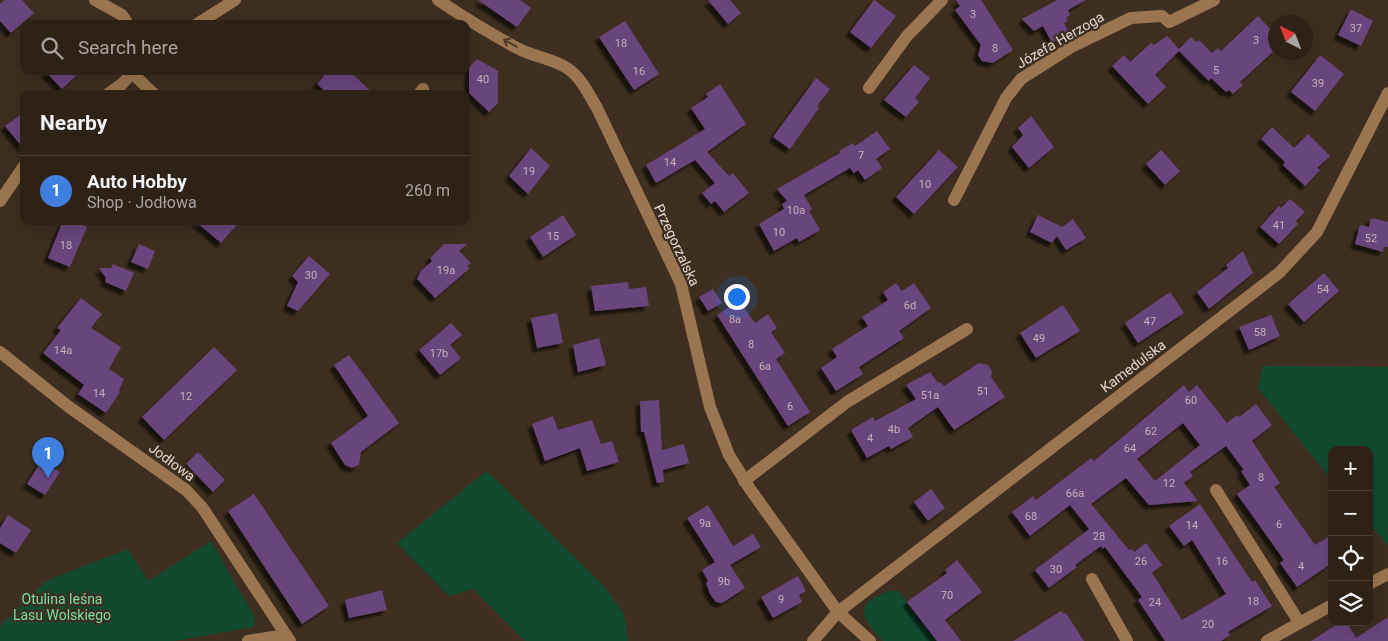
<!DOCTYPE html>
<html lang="en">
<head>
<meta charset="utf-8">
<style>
	body { margin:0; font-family:Roboto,sans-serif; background:#362a20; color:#f1f3f6 }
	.controls { position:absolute; right:15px; bottom:15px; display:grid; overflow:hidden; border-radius:10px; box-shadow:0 5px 20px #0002 }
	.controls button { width:45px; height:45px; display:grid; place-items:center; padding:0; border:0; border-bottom:1px solid #493f36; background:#2e2217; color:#f1f3f6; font:25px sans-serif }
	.compass { position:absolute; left:1268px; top:15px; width:45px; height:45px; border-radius:50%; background:#2e2217; box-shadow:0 5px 20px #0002; rotate:318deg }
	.you { position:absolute; left:736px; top:296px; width:18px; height:18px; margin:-12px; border:4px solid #fff; border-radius:50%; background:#1a73e8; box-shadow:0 0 0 8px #1a73e833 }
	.badge { display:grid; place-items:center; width:32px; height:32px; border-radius:50%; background:#8bbbb9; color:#fff; font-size:16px; font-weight:700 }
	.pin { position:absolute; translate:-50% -41px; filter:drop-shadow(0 1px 2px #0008) }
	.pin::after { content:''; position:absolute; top:26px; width:18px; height:15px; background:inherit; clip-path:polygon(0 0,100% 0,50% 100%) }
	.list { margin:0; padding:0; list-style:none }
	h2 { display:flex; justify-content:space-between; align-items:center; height:65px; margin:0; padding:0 20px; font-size:21px }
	h2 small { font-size:16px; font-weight:400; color:#a7a4a1 }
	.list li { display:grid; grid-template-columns:32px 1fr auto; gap:15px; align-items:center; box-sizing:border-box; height:70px; padding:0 20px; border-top:1px solid #493f36 }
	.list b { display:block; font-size:19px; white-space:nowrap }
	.list p { margin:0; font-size:16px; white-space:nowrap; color:#a7a4a1 }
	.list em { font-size:16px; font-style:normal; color:#a7a4a1 }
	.icon { flex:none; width:28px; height:28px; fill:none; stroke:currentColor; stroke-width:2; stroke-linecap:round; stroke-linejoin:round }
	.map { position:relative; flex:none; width:1388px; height:641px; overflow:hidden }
	.search { position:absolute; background:#2e2217; box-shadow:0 5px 20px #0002; left:20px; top:20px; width:450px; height:55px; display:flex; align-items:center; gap:12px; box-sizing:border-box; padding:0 18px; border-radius:10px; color:#a7a4a1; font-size:19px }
	.panel { position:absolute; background:#2e2217; box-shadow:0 5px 20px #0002; left:20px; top:90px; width:450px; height:135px; border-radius:10px }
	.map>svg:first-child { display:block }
	.green { fill:#114a2f }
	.building { fill:#69457d; fill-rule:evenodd; filter:url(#shadow) }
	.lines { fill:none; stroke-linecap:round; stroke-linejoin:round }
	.minor { stroke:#9a754f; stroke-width:12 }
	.oneway { stroke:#4b3926 }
	.labels { text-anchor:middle; stroke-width:4.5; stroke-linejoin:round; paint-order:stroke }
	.number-label { font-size:11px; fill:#c4b3ba }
	.street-label { font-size:14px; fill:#e2d8cf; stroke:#3d2e1f }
	.park-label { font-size:14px; fill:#77dea7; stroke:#3d2e1f }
</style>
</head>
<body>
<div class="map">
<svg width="1388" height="641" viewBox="0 0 1388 641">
	<defs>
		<filter id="shadow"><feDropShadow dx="-4.5" dy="4.5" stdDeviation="1" flood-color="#0009"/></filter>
	</defs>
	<rect width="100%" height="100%" fill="#3d2e1f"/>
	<g class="green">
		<path d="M1263,366L1388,367V545L1369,524V450H1332V481L1258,388Z"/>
		<path d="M487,471L604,586L624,614L628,641H525L473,589L449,596L397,543Z"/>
		<path d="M211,541L255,618L253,627L174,641H0V626L46,581L128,549L148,581Z"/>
		<path d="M889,591H899L937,641H883C861,617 852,605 889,591Z"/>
	</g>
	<g class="building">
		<path d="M5,0H22L34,13L11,33L0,21V4Z"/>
		<path d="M478,0H520L531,8L517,27Z"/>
		<path d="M708,0H730L741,13L728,24Z"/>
		<path d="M874,0L896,16L871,48L850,32Z"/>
		<path d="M956,0H981L1013,50L993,63L982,61L978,55L981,45L955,10L960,6Z"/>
		<path d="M1057,0H1086L1068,10L1070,15L1066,18L1068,21L1064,23L1070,34L1052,43L1043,26L1034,31L1022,19Z"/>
		<path d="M1351,9L1373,21L1361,46L1338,35Z"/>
		<path d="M1258,16L1276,35V49L1240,82L1243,85L1233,94L1229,90L1226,92L1211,78L1209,81L1179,51L1155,75L1166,87L1148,104L1112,66L1124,55L1130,62L1151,43L1154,45L1167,36L1179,49L1191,37L1196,42L1199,40L1212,53L1218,48L1221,51Z"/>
		<path d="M625,21L659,74L634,90L599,37Z"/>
		<path d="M1320,55L1344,74L1315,111L1291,92Z"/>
		<path d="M477,59L498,71V103L489,112L469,93V67Z"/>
		<path d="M914,65L930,78L915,98L919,102L906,117L884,100Z"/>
		<path d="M45,71H81L62,89Z"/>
		<path d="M328,71H349L374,94H328L317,84Z"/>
		<path d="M816,78L830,89L817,106L819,108L790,149L773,137Z"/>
		<path d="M720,84L746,124L707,152L729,176L733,173L749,193L724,212L715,201L711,204L702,193L715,183L695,160L656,183L646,165L705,129L691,108L708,97L706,94Z"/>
		<path d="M24,112V149L5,126Z"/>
		<path d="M1031,116L1054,147L1029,168L1012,147L1023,135L1018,128Z"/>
		<path d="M1272,127L1294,148L1308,134L1330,156L1317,168L1320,170L1305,186L1283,165L1285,162L1261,139Z"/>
		<path d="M877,131L890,149L876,159L882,168L865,180L858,170L854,173L850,168L804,195L812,209L809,211L820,230L799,242L797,238L774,251L759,224L784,209L782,204L787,201L777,189L840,153L839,151L853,143L855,146Z"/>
		<path d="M531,148L550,166L528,194L509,176Z"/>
		<path d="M939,150L958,167L914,214L896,197Z"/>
		<path d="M1161,150L1180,171L1165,185L1146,164Z"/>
		<path d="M1290,199L1305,212L1296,221L1298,224L1279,244L1260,227L1279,206L1281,208Z"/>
		<path d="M563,215L576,235L543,257L530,237Z"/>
		<path d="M1038,215L1062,227L1073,219L1086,238L1066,250L1057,236L1052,243L1030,232Z"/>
		<path d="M1371,218L1388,222V247H1384L1383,252L1355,244L1360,225L1369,227Z"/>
		<path d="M63,221H72L87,227L70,267L48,258Z"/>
		<path d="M195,221H240L221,243Z"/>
		<path d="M139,244L155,251L148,269L131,262Z"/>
		<path d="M444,244H467L459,251L471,263L467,266L470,268L435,298L417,279L421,271L432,261L430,258Z"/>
		<path d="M1243,251L1253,273L1209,309L1197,292L1228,268L1226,265Z"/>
		<path d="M309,256L330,274L298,311L287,306L298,282L292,276Z"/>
		<path d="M113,264L134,273L126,291L105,282L106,278L99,268H111Z"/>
		<path d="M1324,273L1339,291L1304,322L1288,304Z"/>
		<path d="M628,282L629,289L646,287L649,306L595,311L591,286Z"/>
		<path d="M896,283L902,291L914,283L931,308L899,331L904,338L859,367L863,374L836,391L821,368L837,357L832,349L868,326L862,317L888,300L883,292Z"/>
		<path d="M713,289L722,303L708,311L699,297Z"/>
		<path d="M1170,292L1184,313L1138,343L1125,323Z"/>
		<path d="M81,298L102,314L91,328L121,347L109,369L124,379L119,390L120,392L106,413L78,394L84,385L43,353L61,330L57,328Z"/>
		<path d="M739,301L755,323L768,314L777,328L771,332L785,353L776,359L810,412L788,426L717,315Z"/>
		<path d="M1063,305L1080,331L1036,358L1020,333Z"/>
		<path d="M557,313L563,343L537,348L531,318Z"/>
		<path d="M1271,315L1280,336L1249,350L1239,327Z"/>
		<path d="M451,323L462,335L450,345L461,358L440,375L419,350Z"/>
		<path d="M599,338L606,365L578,372L573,345Z"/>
		<path d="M214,347L237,370L164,440L142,417Z"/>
		<path d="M349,355L399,423L361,452L359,465L352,468L345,465L331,443L368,416L334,365Z"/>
		<path d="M979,363L988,365L992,371L991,377L1005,397L954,430L938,407L908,428L913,437L891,449L889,446L867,458L851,430L873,417L875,421L916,399L906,385L930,372L938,383L940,382L944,386Z"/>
		<path d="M1184,385L1189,392L1197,385L1227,423L1237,415L1239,417L1256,404L1272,425L1252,441L1280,483L1274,487L1315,545L1332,535V563L1297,587L1280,563L1284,560L1237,494L1250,485L1241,471L1244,470L1226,446L1190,472L1193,476L1184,483L1198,501L1149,505L1126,478L1091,504L1129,550L1132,549L1134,552L1146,543L1162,565L1152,573L1182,620L1226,594L1192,540L1184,546L1169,526L1200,504L1252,582L1255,580L1272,606L1228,632L1230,635L1221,641H1165L1138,600L1142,597L1105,547L1103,549L1101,546L1075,565L1077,567L1049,588L1035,570L1089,529L1070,505L1030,536L1012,512L1033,496L1036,500L1091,458L1094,461ZM1183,423L1200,445L1155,481L1137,459Z"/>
		<path d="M659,400L662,450L684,444L689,463L663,470L664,482L657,483L644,432H641L640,401Z"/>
		<path d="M553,416L558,430L592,420L601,444L612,441L619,462L587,471L580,448L545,461L532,424Z"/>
		<path d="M198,452L225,480L213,492L186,464Z"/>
		<path d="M42,460L60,472L45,495L27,484Z"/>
		<path d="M931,489L945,508L928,521L914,502Z"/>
		<path d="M254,494L329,606L302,624L228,511Z"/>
		<path d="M708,505L733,546L753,534L761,547L730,565L745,588L722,603L716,602L710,594L706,583L708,581L702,570L715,562L687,518Z"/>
		<path d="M8,515L31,530L16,553L0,543V528Z"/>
		<path d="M957,560L982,592L945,620L961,641H937L907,602L947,573L945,570Z"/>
		<path d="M798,576L806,591L799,595L802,602L773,618L761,597Z"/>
		<path d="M382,590L387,610L349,618L345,600Z"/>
		<path d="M1061,611L1064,614L1066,613L1084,641H1013Z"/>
		<path d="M1388,617V641H1311L1341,622H1346L1356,638Z"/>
	</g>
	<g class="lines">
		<g class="minor">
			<path d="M95,0L122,15L128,24"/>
			<path d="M438,0C465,18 492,35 521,50C536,57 553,59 567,68C581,77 589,95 597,108L681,284L710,407L729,455L750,489L838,612L870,641"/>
			<path d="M197,24L235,0"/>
			<path d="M133,74L154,94"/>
			<path d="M869,88L907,36L942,0"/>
			<path d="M108,94L122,84L134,71"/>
			<path d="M419,94L423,89"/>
			<path d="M954,200L1006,98L1021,79L1073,46L1131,18L1162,16L1169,22L1214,0"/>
			<path d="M0,201L24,166"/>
			<path d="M0,352L69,407L186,490L202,507L290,641"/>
			<path d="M744,481L847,402L967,329"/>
			<path d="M1216,490L1299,622"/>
			<path d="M1092,579L1127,641"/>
			<path d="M1369,584L1388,574"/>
			<path d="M248,641L285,635"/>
			<path d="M813,641L838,612L1279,273L1317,232L1388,93"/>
			<path d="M1267,641L1332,605"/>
		</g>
	</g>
	<defs><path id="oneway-shaft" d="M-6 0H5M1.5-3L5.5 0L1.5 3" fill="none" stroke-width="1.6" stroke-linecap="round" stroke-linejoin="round" transform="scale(1.25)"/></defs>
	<use class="oneway" href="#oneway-shaft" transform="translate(510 43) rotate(-151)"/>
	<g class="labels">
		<g class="number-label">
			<text x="973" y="18">3</text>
			<text x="1356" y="32">37</text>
			<text x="1256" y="44">3</text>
			<text x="621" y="47">18</text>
			<text x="995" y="52">8</text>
			<text x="1216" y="74">5</text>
			<text x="639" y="75">16</text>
			<text x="483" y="83">40</text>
			<text x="1318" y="87">39</text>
			<text x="861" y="159">7</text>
			<text x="670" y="166">14</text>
			<text x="529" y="175">19</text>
			<text x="925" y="188">10</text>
			<text x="796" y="214">10a</text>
			<text x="1279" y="229">41</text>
			<text x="779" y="236">10</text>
			<text x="553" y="240">15</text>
			<text x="1371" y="242">52</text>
			<text x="66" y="249">18</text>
			<text x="446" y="274">19a</text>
			<text x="311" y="279">30</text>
			<text x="1323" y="293">54</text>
			<text x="910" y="309">6d</text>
			<text x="735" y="323">8a</text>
			<text x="1150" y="325">47</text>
			<text x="1260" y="336">58</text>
			<text x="1039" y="342">49</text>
			<text x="751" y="348">8</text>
			<text x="63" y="354">14a</text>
			<text x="439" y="357">17b</text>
			<text x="765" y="370">6a</text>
			<text x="983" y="395">51</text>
			<text x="99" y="397">14</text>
			<text x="930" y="399">51a</text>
			<text x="186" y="400">12</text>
			<text x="1191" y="404">60</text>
			<text x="790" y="410">6</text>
			<text x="894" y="433">4b</text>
			<text x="1151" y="435">62</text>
			<text x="870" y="442">4</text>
			<text x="1130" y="452">64</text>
			<text x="1261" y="481">8</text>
			<text x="1169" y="487">12</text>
			<text x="1075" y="497">66a</text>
			<text x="1031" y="520">68</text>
			<text x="705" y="527">9a</text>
			<text x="1279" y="528">6</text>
			<text x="1192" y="529">14</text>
			<text x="1099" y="540">28</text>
			<text x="1141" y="565">26</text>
			<text x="1222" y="565">16</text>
			<text x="1301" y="570">4</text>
			<text x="1056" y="573">30</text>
			<text x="724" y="585">9b</text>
			<text x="947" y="599">70</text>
			<text x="781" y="603">9</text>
			<text x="1253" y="605">18</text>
			<text x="1155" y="606">24</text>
			<text x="1208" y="628">20</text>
		</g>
		<g class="street-label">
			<text transform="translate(1060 40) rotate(-30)" y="5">Józefa Herzoga</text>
			<text transform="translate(677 245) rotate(65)" y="5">Przegorzalska</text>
			<text transform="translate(1133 366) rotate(-37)" y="5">Kamedulska</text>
			<text transform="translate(172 462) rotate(37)" y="5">Jodłowa</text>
		</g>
		<g class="park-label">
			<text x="62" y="604">Otulina leśna<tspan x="62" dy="16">Lasu Wolskiego</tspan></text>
		</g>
	</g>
</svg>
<div class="controls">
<button>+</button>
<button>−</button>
<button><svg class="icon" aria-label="locate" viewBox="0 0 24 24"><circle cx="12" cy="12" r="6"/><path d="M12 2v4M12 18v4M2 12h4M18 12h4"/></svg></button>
<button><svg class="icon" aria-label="layers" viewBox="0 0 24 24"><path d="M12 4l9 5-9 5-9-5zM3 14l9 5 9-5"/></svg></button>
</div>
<svg class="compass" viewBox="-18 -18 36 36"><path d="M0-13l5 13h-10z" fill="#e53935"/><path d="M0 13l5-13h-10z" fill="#a7a4a1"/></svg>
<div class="you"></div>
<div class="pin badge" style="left:48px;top:478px;background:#3f7fe0">1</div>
<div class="search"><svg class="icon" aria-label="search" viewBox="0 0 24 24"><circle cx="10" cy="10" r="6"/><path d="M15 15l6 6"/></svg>Search here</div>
<section class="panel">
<h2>Nearby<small></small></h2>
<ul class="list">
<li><span class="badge" style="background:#3f7fe0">1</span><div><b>Auto Hobby</b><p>Shop · Jodłowa</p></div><em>260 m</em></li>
</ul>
</section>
</div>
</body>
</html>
